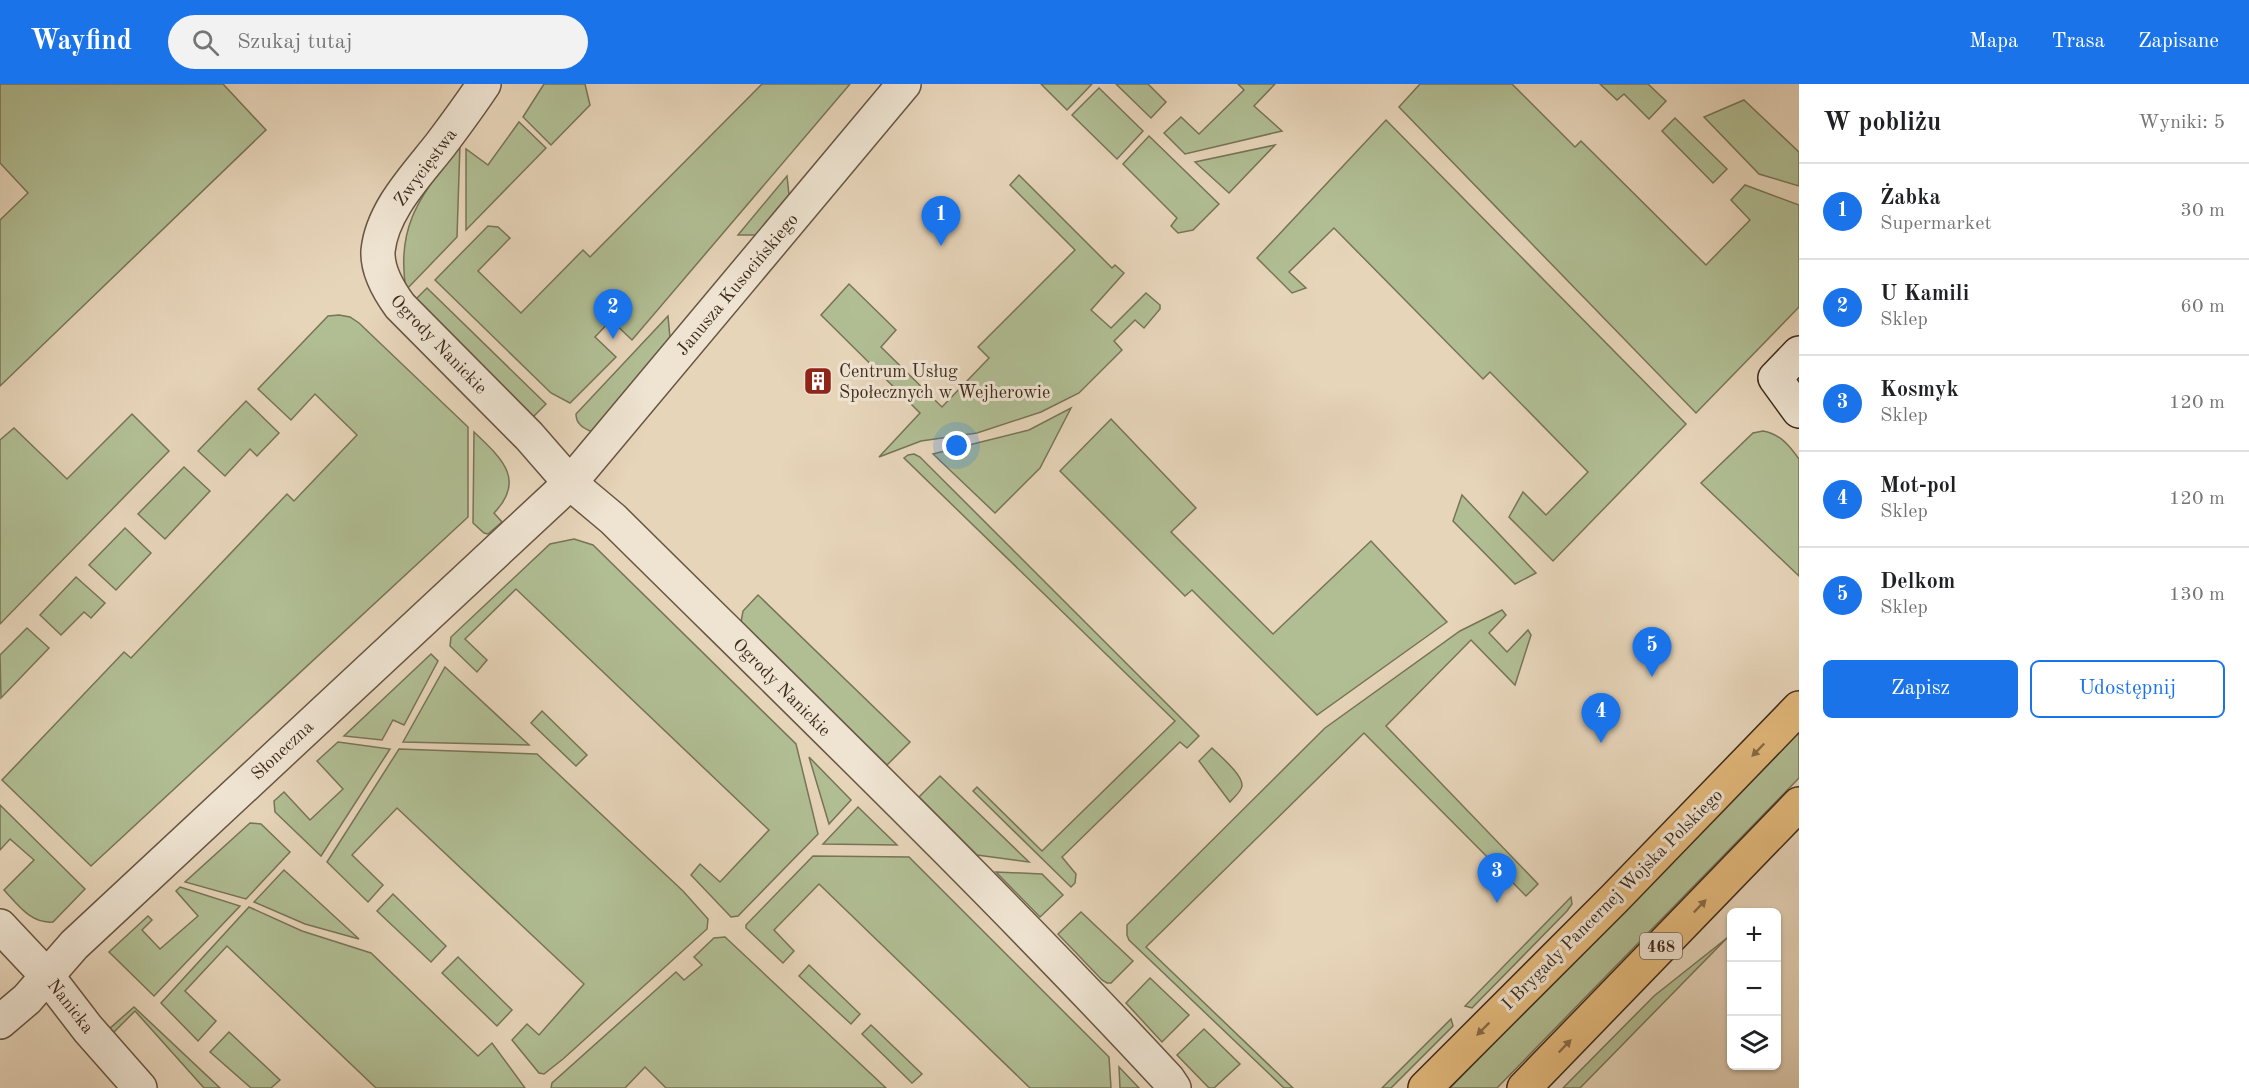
<!DOCTYPE html>
<html lang="pl">
<head>
<meta charset="utf-8">
<style>
	body { margin:0; font-family:"Old Standard TT",serif; background:#f2f2f2; color:#202124 }
	.controls { position:absolute; right:18px; bottom:18px; display:grid; overflow:hidden; border-radius:9px; box-shadow:0 2px 4px #0004 }
	.controls button { width:54px; height:54px; display:grid; place-items:center; padding:0; border:0; border-bottom:2px solid #e0e0e0; background:#fff; color:#202124; font:30px sans-serif }
	.you { position:absolute; left:957px; top:362px; width:21px; height:21px; margin:-15px; border:4px solid #fff; border-radius:50%; background:#1a73e8; box-shadow:0 0 0 9px #1a73e833 }
	.badge { display:grid; place-items:center; width:39px; height:39px; border-radius:50%; background:#1a73e8; color:#fff; font-size:20px; font-weight:700 }
	.pin { position:absolute; translate:-50% -50px; filter:drop-shadow(0 2px 3px #0008) }
	.pin::after { content:''; position:absolute; top:32px; width:21px; height:18px; background:inherit; clip-path:polygon(0 0,100% 0,50% 100%) }
	.list { margin:0; padding:0; list-style:none }
	h2 { display:flex; justify-content:space-between; align-items:center; height:78px; margin:0; padding:0 24px; font-size:26px }
	h2 small { font-size:20px; font-weight:400; color:#757577 }
	.list li { display:grid; grid-template-columns:39px 1fr auto; gap:18px; align-items:center; box-sizing:border-box; height:96px; padding:0 24px; border-top:2px solid #e0e0e0 }
	.list b { display:block; font-size:22px; white-space:nowrap }
	.list p { margin:0; font-size:20px; white-space:nowrap; color:#757577 }
	.list em { font-size:20px; font-style:normal; color:#757577 }
	.actions { display:flex; gap:12px; padding:18px 24px }
	.actions a { flex:1; padding:14px 0; border:2px solid #1a73e8; border-radius:9px; text-align:center; font-size:21px; color:#1a73e8 }
	.actions .main { background:#1a73e8; color:#fff }
	.icon { flex:none; width:33px; height:33px; fill:none; stroke:currentColor; stroke-width:2; stroke-linecap:round; stroke-linejoin:round }
	.map { position:relative; flex:none; width:1799px; height:1004px; overflow:hidden }
	header { display:flex; align-items:center; gap:36px; box-sizing:border-box; height:84px; padding:0 30px; background:#1a73e8; color:#fff }
	header strong { font-size:28px }
	nav { display:flex; gap:33px; margin-inline-start:auto; font-size:21px }
	.search { width:420px; height:54px; background:#f2f2f2; display:flex; align-items:center; gap:15px; box-sizing:border-box; padding:0 21px; border-radius:33px; color:#757577; font-size:22px }
	main { display:flex }
	aside { flex:1; background:#fff }
	.map>svg:first-child { display:block }
	.green { fill:#b1be94; stroke:#787458; stroke-width:1.5 }
	.lines { fill:none; stroke-linecap:round; stroke-linejoin:round }
	.street-casing { stroke:#685543; stroke-width:36 }
	.secondary-casing { stroke:#3e2a1b; stroke-width:36 }
	.primary-casing { stroke:#3e2a1b; stroke-width:36 }
	.street { stroke:#efe4d2; stroke-width:33 }
	.secondary { stroke:#efe4d2; stroke-width:33 }
	.primary { stroke:#e4ba7d; stroke-width:33 }
	.oneway { fill:#896b47 }
	.labels { text-anchor:middle; stroke-width:6; stroke-linejoin:round; paint-order:stroke }
	.shield { fill:#efe4d2; stroke:#736252; stroke-width:1.5 }
	.shield-label { font-size:16px; font-weight:bold; fill:#3e2a1b }
	.street-label { font-size:18px; fill:#3e2a1b; stroke:#efe4d2 }
	.poi-label { font-size:18px; fill:#3e2a1b; stroke:#efe4d2; text-anchor:start }
</style>
</head>
<body>
<header>
<strong>Wayfind</strong>
<div class="search"><svg class="icon" aria-label="search" viewBox="0 0 24 24"><circle cx="10" cy="10" r="6"/><path d="M15 15l6 6"/></svg>Szukaj tutaj</div>
<nav><a>Mapa</a><a>Trasa</a><a>Zapisane</a></nav>
</header>
<main>
<div class="map">
<svg width="1799" height="1004" viewBox="0 0 1799 1004">
	<rect width="100%" height="100%" fill="#e7d5ba"/>
	<filter id="stains"><feTurbulence type="fractalNoise" baseFrequency=".00333" numOctaves="4"/><feColorMatrix values="0 0 0 0 .2 0 0 0 0 .09 0 0 0 0 .02 0 0 0 .5 -.17"/></filter>
	<radialGradient id="worn" r=".72"><stop offset=".6" stop-color="#630" stop-opacity="0"/><stop offset="1" stop-color="#630" stop-opacity=".3"/></radialGradient>
	<g class="green">
		<path d="M0,0H223L266,46L0,302V136L28,109L0,79Z"/>
		<path d="M544,0H585L590,21L551,61L523,33Z"/>
		<path d="M762,0H850L632,256L611,236L595,253L616,273L570,319L551,309L435,196L488,142L498,143L510,154L478,187L521,229L583,166L590,173Z"/>
		<path d="M1041,0H1092L1067,26Z"/>
		<path d="M1116,0H1148L1166,18L1151,34Z"/>
		<path d="M1238,0H1275L1254,22L1282,47L1185,70L1164,49L1181,33L1199,50L1244,6Z"/>
		<path d="M1420,0H1512L1575,63L1581,57L1706,181L1750,136L1731,116L1745,101L1799,121V223L1696,329L1399,23Z"/>
		<path d="M1600,0H1648L1666,17L1649,35L1624,10L1617,16Z"/>
		<path d="M1099,4L1143,47L1117,75L1072,31Z"/>
		<path d="M1744,16L1799,68V102L1759,90L1704,33Z"/>
		<path d="M1675,34L1727,85L1713,99L1662,47Z"/>
		<path d="M1386,36L1686,340L1553,477L1509,433L1523,408L1546,431L1588,388L1490,288L1483,295L1334,144L1289,188L1306,204L1292,209L1257,174Z"/>
		<path d="M519,38L546,64L466,146V65L488,81Z"/>
		<path d="M1149,52L1219,120L1193,146L1178,149L1171,142L1177,134L1123,80Z"/>
		<path d="M460,60L457,153L406,206C395,139 423,110 460,60Z"/>
		<path d="M1275,61L1229,109L1195,78Z"/>
		<path d="M1019,91L1112,184L1115,181L1124,189L1091,226L1111,244L1146,209L1160,221V225L1144,244L1135,236L1114,257L1122,266L1079,309L1041,328L977,349L921,357L879,373L920,329L821,231L849,200L896,246L881,263L942,323L989,274L978,263L1075,166L1010,101Z"/>
		<path d="M787,92L789,111L756,151H738Z"/>
		<path d="M427,204L546,320L532,334L414,217Z"/>
		<path d="M339,231L350,233L359,239L468,343V433L91,782L2,696L124,568L131,574L287,410L294,417L357,351L315,310L291,336L258,305L328,232Z"/>
		<path d="M668,232L670,254L592,348C583,344 576,340 576,330Z"/>
		<path d="M246,317L279,349L257,372L250,365L225,392L198,367Z"/>
		<path d="M1071,324L1040,384L995,429L933,370L1029,346Z"/>
		<path d="M132,330L169,367L0,540V356L14,344L67,395Z"/>
		<path d="M1111,335L1196,424L1171,448L1273,550L1371,457L1447,538L1317,631L1192,506L1185,512L1060,387Z"/>
		<path d="M1763,347C1780,350 1789,361 1799,375V492L1701,399L1753,349Z"/>
		<path d="M474,348C500,373 527,395 494,429L502,438L488,450L484,449L473,439Z"/>
		<path d="M914,370L920,373L1199,652L1187,664L1180,658L1062,773L1076,790L1075,799L1071,803L973,707L977,703L1042,767L1175,637L904,374L908,371Z"/>
		<path d="M184,383L210,407L165,455L138,430Z"/>
		<path d="M1462,411L1536,489L1515,500L1453,437Z"/>
		<path d="M125,444L151,469L116,506L89,481Z"/>
		<path d="M574,455L593,461L796,660L818,750L738,832L731,833L691,791L700,780L720,798L769,746L516,505L465,555L487,576L477,588L450,562L451,553L550,460Z"/>
		<path d="M76,493L105,519L91,534L84,528L61,551L40,531Z"/>
		<path d="M758,511L910,658L887,681L750,549L741,538L743,527Z"/>
		<path d="M1502,526L1506,531L1489,549L1507,568L1528,546L1531,551L1515,601L1471,556L1386,642L1538,800L1526,812L1364,649L1146,863L1293,1004H1284L1129,856L1127,851V841L1325,644L1460,547Z"/>
		<path d="M27,544L49,564L1,614L0,571Z"/>
		<path d="M431,570L438,577L404,641L393,636L382,656L344,652Z"/>
		<path d="M445,583L529,661L403,658Z"/>
		<path d="M542,627L587,671L576,682L531,639Z"/>
		<path d="M1799,646V694L1497,1004H1450Z"/>
		<path d="M338,658L390,665L321,772L275,728L274,717L284,708L310,736L343,705L317,677Z"/>
		<path d="M1212,664C1220,672 1243,691 1242,702C1241,708 1234,713 1230,718L1199,677Z"/>
		<path d="M399,665L537,670L683,807L708,835L707,845L563,975L544,990L539,989L512,956L527,940L539,951L584,900L397,724L352,771L383,801L368,818L327,778Z"/>
		<path d="M809,673L851,716L829,740Z"/>
		<path d="M940,692L1029,778L977,771L919,713Z"/>
		<path d="M0,721L85,805L53,838C31,840 18,821 4,806L34,776L10,755L0,766Z"/>
		<path d="M858,723L897,761L823,760Z"/>
		<path d="M250,739L261,740L290,768L246,815L185,798Z"/>
		<path d="M813,772L909,773L1109,973L1111,1004H1030L819,800L774,846L794,867L783,879L746,844V841Z"/>
		<path d="M284,786L359,855L305,840L254,818Z"/>
		<path d="M996,788L1042,790L1063,811L1040,833Z"/>
		<path d="M180,803L240,822L154,912L109,868L148,832L152,836L142,846L160,865L198,832L176,807Z"/>
		<path d="M393,810L446,862L431,878L377,827Z"/>
		<path d="M1571,813L1572,820L1567,827L1472,924L1465,922Z"/>
		<path d="M249,823L302,847L371,869L478,972L492,959L525,1004H376L227,862L185,907L216,937L198,957L161,919Z"/>
		<path d="M1081,828L1133,877L1111,899H1107L1102,896L1058,850Z"/>
		<path d="M725,853L886,1004H666L645,983L625,1004H551L552,999L676,888L684,896L702,881L694,873L714,854Z"/>
		<path d="M1727,854L1580,1004H1563L1654,912Z"/>
		<path d="M458,873L512,926L497,942L442,889Z"/>
		<path d="M809,881L860,930L851,940L799,892Z"/>
		<path d="M1150,894L1189,931L1162,958L1126,919Z"/>
		<path d="M134,923L220,1004H204L135,927L113,949L109,945Z"/>
		<path d="M1451,935L1453,942L1391,1004H1382Z"/>
		<path d="M871,941L922,990L912,999L862,950Z"/>
		<path d="M1204,945L1240,980L1214,1004H1209L1177,971Z"/>
		<path d="M229,948L280,996L271,1004H251L210,968Z"/>
		<path d="M1119,983L1139,1004H1120Z"/>
	</g>
	<g class="lines">
		<g class="street-casing">
			<g id="street">
				<path d="M484,0C470,21 456,40 441,60C417,91 382,126 378,167C377,187 389,207 400,222L529,352L570,399L613,435C800,620 989,802 1168,995L1174,1004"/>
				<path d="M0,842L48,893L88,945L140,1004"/>
				<path d="M0,938L27,915L74,861L570,399L904,0"/>
			</g>
		</g>
		<g class="secondary-casing">
			<path id="secondary" d="M1799,269L1775,294L1799,327"/>
		</g>
		<g class="primary-casing">
			<g id="primary">
				<path d="M1425,1004L1614,815L1799,624"/>
				<path d="M1524,1004L1799,720"/>
			</g>
		</g>
		<use href="#street" class="street"/>
		<use href="#secondary" class="secondary"/>
		<use href="#primary" class="primary"/>
	</g>
	<defs><path id="oneway-solid" d="M-6-.8H1V-3.2L6.5 0L1 3.2V.8H-6Z" transform="scale(1.5)"/></defs>
	<g class="oneway">
		<use href="#oneway-solid" transform="translate(1758 666) rotate(134)"/>
		<use href="#oneway-solid" transform="translate(1700 822) rotate(-46)"/>
		<use href="#oneway-solid" transform="translate(1483 945) rotate(135)"/>
		<use href="#oneway-solid" transform="translate(1565 962) rotate(-46)"/>
	</g>
	<defs>
		<g id="building-square" transform="scale(1.5)"><rect x="-9" y="-9" width="18" height="18" rx="4" fill="#8f2418" stroke="#efe4d2"/><path d="M-4-6H4V6H1V3H-1V6H-4ZM-2.5-4.3h1.7v1.8h-1.7ZM.8-4.3h1.7v1.8H.8ZM-2.5-1h1.7V.8h-1.7ZM.8-1h1.7V.8H.8Z" fill="#fff"/></g>
	</defs>
	<g fill-rule="evenodd">
		<use href="#building-square" x="818" y="297"/>
	</g>
	<g class="labels">
		<rect class="shield" x="1640" y="849" width="42" height="26" rx="4.5"/>
		<g class="shield-label">
			<text x="1661" y="868">468</text>
		</g>
		<g class="street-label">
			<text transform="translate(425 83) rotate(-53)" y="6">Zwycięstwa</text>
			<text transform="translate(737 200) rotate(-50)" y="6">Janusza Kusocińskiego</text>
			<text transform="translate(439 260) rotate(46)" y="6">Ogrody Nanickie</text>
			<text transform="translate(782 603) rotate(45)" y="6">Ogrody Nanickie</text>
			<text transform="translate(282 666) rotate(-43)" y="6">Słoneczna</text>
			<text transform="translate(1612 815) rotate(-45)" y="6">I Brygady Pancernej Wojska Polskiego</text>
			<text transform="translate(71 922) rotate(52)" y="6">Nanicka</text>
		</g>
		<g class="poi-label">
			<text x="839" y="293">Centrum Usług<tspan x="839" dy="21">Społecznych w Wejherowie</tspan></text>
		</g>
	</g>
	<rect width="100%" height="100%" filter="url(#stains)"/>
	<rect width="100%" height="100%" fill="url(#worn)"/>
</svg>
<div class="controls">
<button>+</button>
<button>−</button>
<button><svg class="icon" aria-label="layers" viewBox="0 0 24 24"><path d="M12 4l9 5-9 5-9-5zM3 14l9 5 9-5"/></svg></button>
</div>
<div class="you"></div>
<div class="pin badge" style="left:941px;top:162px">1</div>
<div class="pin badge" style="left:613px;top:255px">2</div>
<div class="pin badge" style="left:1497px;top:819px">3</div>
<div class="pin badge" style="left:1601px;top:659px">4</div>
<div class="pin badge" style="left:1652px;top:593px">5</div>
</div>
<aside>
<h2>W pobliżu<small>Wyniki: 5</small></h2>
<ul class="list">
<li><span class="badge">1</span><div><b>Żabka</b><p>Supermarket</p></div><em>30 m</em></li>
<li><span class="badge">2</span><div><b>U Kamili</b><p>Sklep</p></div><em>60 m</em></li>
<li><span class="badge">3</span><div><b>Kosmyk</b><p>Sklep</p></div><em>120 m</em></li>
<li><span class="badge">4</span><div><b>Mot-pol</b><p>Sklep</p></div><em>120 m</em></li>
<li><span class="badge">5</span><div><b>Delkom</b><p>Sklep</p></div><em>130 m</em></li>
</ul>
<div class="actions"><a class="main">Zapisz</a><a>Udostępnij</a></div>
</aside>
</main>
</body>
</html>
